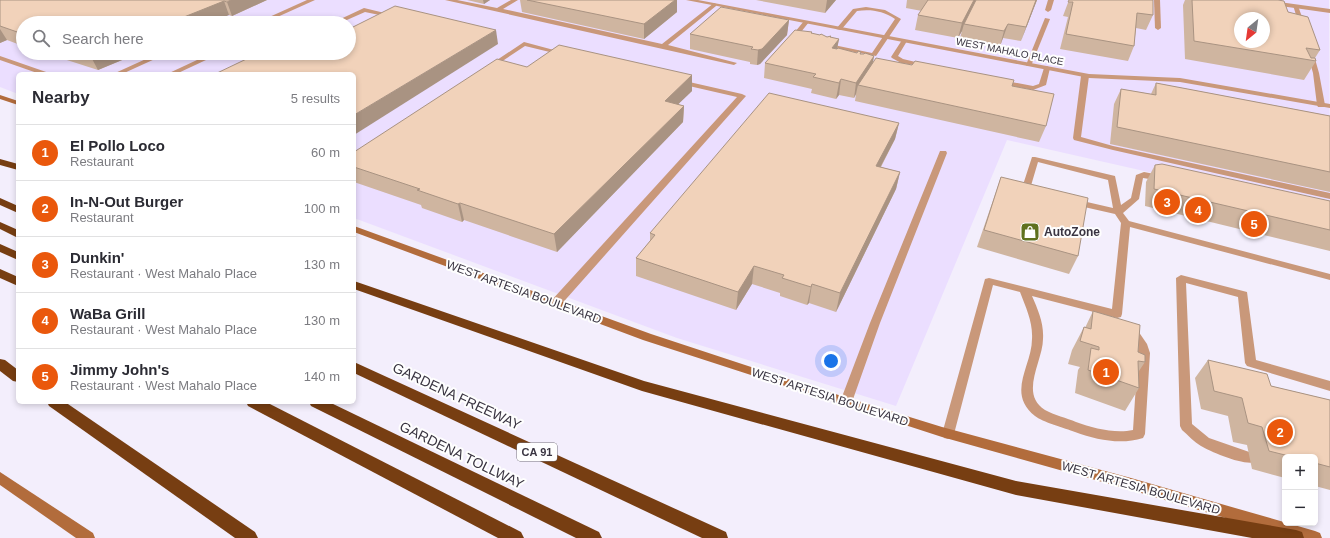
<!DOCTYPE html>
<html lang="en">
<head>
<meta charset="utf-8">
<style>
	body { margin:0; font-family:Helvetica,sans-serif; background:#f2f2f3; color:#2b2b33 }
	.controls { position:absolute; right:12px; bottom:12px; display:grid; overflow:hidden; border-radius:6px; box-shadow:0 2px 6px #0003 }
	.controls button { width:36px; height:36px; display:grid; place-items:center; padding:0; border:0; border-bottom:1px solid #e1e1e2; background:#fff; color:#2b2b33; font:20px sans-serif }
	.compass { position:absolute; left:1234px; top:12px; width:36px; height:36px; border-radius:50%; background:#fff; box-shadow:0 2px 6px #0003; rotate:209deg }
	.you { position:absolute; left:831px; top:361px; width:14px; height:14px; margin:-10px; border:3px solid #fff; border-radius:50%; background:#1a73e8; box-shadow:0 0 0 6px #1a73e833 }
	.badge { display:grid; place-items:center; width:26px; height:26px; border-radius:50%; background:#ea580c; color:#fff; font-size:13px; font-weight:700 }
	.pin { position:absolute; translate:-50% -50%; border:2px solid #fff; box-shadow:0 1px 4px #0006 }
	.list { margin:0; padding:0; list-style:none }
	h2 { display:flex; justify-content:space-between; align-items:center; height:52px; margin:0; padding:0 16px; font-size:17px }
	h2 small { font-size:13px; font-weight:400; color:#7c7c81 }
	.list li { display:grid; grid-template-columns:26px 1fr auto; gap:12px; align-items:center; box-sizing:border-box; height:56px; padding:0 16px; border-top:1px solid #e1e1e2 }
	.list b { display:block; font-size:15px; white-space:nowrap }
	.list p { margin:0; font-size:13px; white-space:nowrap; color:#7c7c81 }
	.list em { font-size:13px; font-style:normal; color:#7c7c81 }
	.icon { flex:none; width:22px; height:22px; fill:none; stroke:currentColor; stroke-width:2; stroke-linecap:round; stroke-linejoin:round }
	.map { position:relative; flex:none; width:1330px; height:538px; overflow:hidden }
	.search { position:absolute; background:#fff; box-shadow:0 2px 6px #0003; left:16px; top:16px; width:340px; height:44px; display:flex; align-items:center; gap:10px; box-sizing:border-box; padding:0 14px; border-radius:22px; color:#7c7c81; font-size:15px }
	.panel { position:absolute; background:#fff; box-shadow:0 2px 6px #0003; left:16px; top:72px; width:340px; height:332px; border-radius:6px }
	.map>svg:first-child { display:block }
	.built { fill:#ebdeff; fill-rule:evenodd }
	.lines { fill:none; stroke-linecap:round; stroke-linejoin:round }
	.service { fill:#c9987a; fill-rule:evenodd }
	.minor { fill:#c9987a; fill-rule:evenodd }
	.secondary { fill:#b26c3c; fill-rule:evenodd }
	.motorway { fill:#773e12; fill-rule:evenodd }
	.wall { fill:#cfb5a0 }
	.shaded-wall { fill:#a99382 }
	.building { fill:#f1d2ba; stroke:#a99382; fill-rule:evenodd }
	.labels { text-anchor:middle; stroke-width:4; stroke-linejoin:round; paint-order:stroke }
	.far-street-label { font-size:10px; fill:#393441; stroke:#fefefe }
	.shield { fill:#fefefe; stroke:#74717a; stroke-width:1 }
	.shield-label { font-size:11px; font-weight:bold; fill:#393441 }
	.poi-label { font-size:12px; font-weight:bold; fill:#393441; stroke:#fefefe; text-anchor:start }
	.street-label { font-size:12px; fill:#393441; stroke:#fefefe }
	.near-street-label { font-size:14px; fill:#393441; stroke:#fefefe }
</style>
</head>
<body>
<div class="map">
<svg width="1330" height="538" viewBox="0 0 1330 538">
	<rect width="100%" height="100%" fill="#f3eefc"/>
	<path class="built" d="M0,0H1329L1330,213L1007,140L896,406L677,338L354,218V74H18V94L0,87ZM1240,18H1264V42H1240ZM23,23H349V53H23Z"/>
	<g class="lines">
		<g class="service">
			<path d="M307,0H315L264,23H256Z"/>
			<path d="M445,0H457L497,8L511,0H518L503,9L662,44L714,3L716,4V6L668,45L737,63L734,65Z"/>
			<path d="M1048,0H1054L1051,10L1048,12L1045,10Z"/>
			<path d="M1154,0H1160L1161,28L1158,30L1155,28Z"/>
			<path d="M1293,5L1298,6L1305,25L1304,26L1299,25Z"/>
			<path d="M866,7L885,10L901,19L876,56L827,47L826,46L829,44L872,53L895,19C883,11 871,9 857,11L841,30L836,29L853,9Z"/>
			<path d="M364,8L397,16L394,18L365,12L340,23H332Z"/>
			<path d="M1045,18L1050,19L1031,66H1027L1026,65Z"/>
			<path d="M234,21H240L243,23H231Z"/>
			<path d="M804,21L809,22L797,37L798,39L797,40H790V38Z"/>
			<path d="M902,40L907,41L898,56L903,59L928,65V67L901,63L892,58L891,57Z"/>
			<path d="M524,42L565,53L562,55L525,46L492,68H488V66Z"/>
			<path d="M1308,51L1313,52L1319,73L1325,105L1324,107H1318L1317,105L1313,73L1307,52Z"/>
			<path d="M159,53H168L122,74H113Z"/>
			<path d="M212,53H221L176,74H167Z"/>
			<path d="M0,56L49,73L50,74H40L0,60Z"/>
			<path d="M1047,66L1050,68L1046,85L1033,90L1001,84L997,82L1001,80L1033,86L1039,84L1044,68Z"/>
			<path d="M1085,74L1089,76L1081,137L1113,146L1330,193V199L1113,150L1074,140L1073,138L1081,76Z"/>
			<path d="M676,79L742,94L746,96L559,307H551L550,304L551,301L737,97L676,83Z"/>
			<path d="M940,151H946L947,153L880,323L852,402L850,405L846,407L842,405L840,402L870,323Z"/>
			<path d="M1032,157H1035L1115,176L1121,205L1131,198L1136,175L1144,172L1165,176L1166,178L1165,180L1162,181L1143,178L1139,199L1123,213L1129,221L1330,274V280L1130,227L1122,314L1121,317L1117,318L1032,296C1038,310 1044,323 1043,339C1043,361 1019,394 1045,410C1054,415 1067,418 1076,422C1093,428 1115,434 1133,430L1138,353L1136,345L1127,331L1128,328H1136L1147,344L1150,353L1145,434L1143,438C1121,445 1097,440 1075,432C1065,428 1042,422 1035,416C1006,393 1032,366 1032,339C1033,322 1026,308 1020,292L993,285L954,434L952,438L948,439L944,438L942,434L985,279L989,278L1112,309L1121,223L1115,214L1071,204L1070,202L1074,199L1113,208L1108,180L1038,162L1030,189L1035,192L1031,195L1022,193L1021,191Z"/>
			<path d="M1181,275L1247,292L1256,360L1330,381V391L1247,366L1245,363L1238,297L1186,283L1192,424L1209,438L1255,454L1256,458L1255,462C1244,466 1211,452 1201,446C1194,442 1188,435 1182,430L1180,426L1176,278Z"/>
		</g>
		<g class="minor">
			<path d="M686,0H698L1089,74L1180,78L1330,104V108L1180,82L1089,78Z"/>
			<path d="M1249,0H1264L1330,9V13L1252,2Z"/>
		</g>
		<g class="secondary">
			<path d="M0,95L18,101V105L0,99Z"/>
			<path d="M354,226L651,334L803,384L942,427L1131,478L1315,531L1320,533L1322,538H1293L1131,490L942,437L643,340L354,232Z"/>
			<path d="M0,472L93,533L95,538H76L0,485Z"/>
		</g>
		<g class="motorway">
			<path d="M0,159L18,164V170L0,165Z"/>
			<path d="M0,198L18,206V213L0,205Z"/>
			<path d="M0,222L18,230V238L0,229Z"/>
			<path d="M0,244L18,252V260L0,252Z"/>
			<path d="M0,269L18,277V286L0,278Z"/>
			<path d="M354,281L644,381L1016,481L1296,530L1302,532L1304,538H1252L1016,495L642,391L354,289Z"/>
			<path d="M0,359L5,360L18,370V382L13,381L0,371Z"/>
			<path d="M354,362L726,532L728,538H702L354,373Z"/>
			<path d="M47,402H65L255,532L258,538H235L49,406Z"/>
			<path d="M246,402H266L521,532L524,538H498L248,406Z"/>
			<path d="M309,402H329L599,532L602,538H576L311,406Z"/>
		</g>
	</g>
	<g class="wall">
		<path d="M0,0H267L232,16L229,15L23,23V46L7,40L0,43Z"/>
		<path d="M467,0H490L484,4Z"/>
		<path d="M520,0H677V12L644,39L522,12Z"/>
		<path d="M756,0H836L825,13Z"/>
		<path d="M907,0H1037L1021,41L1003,38L1000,46L960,38L962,31L958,38L915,30L918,15L922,11L906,8Z"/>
		<path d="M1069,0L1153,15L1146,30L1136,28L1134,46L1128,61L1060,49L1068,17L1063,16Z"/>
		<path d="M1185,0H1278L1320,50L1315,58L1316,61L1304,80L1185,59L1183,5Z"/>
		<path d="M789,20L787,35L760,64L757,65L750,64V62L690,49V34Z"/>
		<path d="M812,32V34L839,39L837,49L857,53L861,52V54L874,56L873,62L1012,86L1046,126L1039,142L855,101L856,94L854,98L839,95L836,99L811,93L812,89L764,78L765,63Z"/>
		<path d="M45,53H139L98,70Z"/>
		<path d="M692,75V91L678,104L684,106L683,122L557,252L464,220L462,222L422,208L421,205L354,182V152Z"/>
		<path d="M1156,83L1330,116V192L1110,144L1114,104L1121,89L1151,94Z"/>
		<path d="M899,123L895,139L881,167L900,172L896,189L836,312L809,303L807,305L780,296V293L752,284L736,310L636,276V258L650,241V233Z"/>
		<path d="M1155,165L1330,201V251L1145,206L1146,182Z"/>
		<path d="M1001,177L1078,256L1069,274L977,247Z"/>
		<path d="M1093,311L1138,352L1145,362L1139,371V388L1125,411L1075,393L1078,370L1080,367L1068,364L1072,350L1084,327L1085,328Z"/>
		<path d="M1208,360L1271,386L1330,400V490L1315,486V457H1285V478L1252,469L1247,445L1233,442L1228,416L1201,409L1195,378Z"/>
	</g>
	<g class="shaded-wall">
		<path d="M231,0H267L232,16L227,2Z"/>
		<path d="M483,0H490L484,4Z"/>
		<path d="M675,0H677V12L644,39V24Z"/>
		<path d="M827,0H836L825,13Z"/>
		<path d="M974,0H977L964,24L962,31L958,38L962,23Z"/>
		<path d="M1036,0H1037L1021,41L1026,27Z"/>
		<path d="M224,1L229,15L211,23H169Z"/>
		<path d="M789,20L787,35L760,64L757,65L758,50Z"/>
		<path d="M1008,24L1003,38L1000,46L1004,31Z"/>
		<path d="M0,29L7,40L0,43Z"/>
		<path d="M496,30L498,44L354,135V115Z"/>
		<path d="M839,39L836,54L832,48Z"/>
		<path d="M95,53H139L98,70L90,55Z"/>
		<path d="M874,56L871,72L858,85L856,94L854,98L856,83Z"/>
		<path d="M692,75V91L665,117V101Z"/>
		<path d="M841,79L839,95L836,99L839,83Z"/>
		<path d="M684,106L683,122L557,252L554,234Z"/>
		<path d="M899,123L895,139L872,183L876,166Z"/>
		<path d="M900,172L896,189L836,312L840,293Z"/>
		<path d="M460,203L464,220L462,222L458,204Z"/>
		<path d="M754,266L752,284L736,310L738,292Z"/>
		<path d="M812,284L809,303L807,305L811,287Z"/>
	</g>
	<g class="building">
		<path d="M0,0H231L227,2L224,1L169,23H23V34L0,26Z"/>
		<path d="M527,0H675L644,24Z"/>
		<path d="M928,0H974L962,23L918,15Z"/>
		<path d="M976,0H1036L1026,27L1008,24L1004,31L964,24Z"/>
		<path d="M1069,0H1153V15L1137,13L1134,46L1066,34L1073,2H1068Z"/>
		<path d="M1192,0H1278L1284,1L1288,12L1308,17L1320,50L1306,48L1311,58H1315L1316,61L1194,41ZM1240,18H1264V42H1240Z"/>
		<path d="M395,6L496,30L354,115V74H215L259,53H349V29Z"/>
		<path d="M721,7L789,20L762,49L758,50L751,49L753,47L690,34Z"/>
		<path d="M795,30L812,32L811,33L820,35L821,34L827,37L831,36L830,37L839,39L832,48L837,49L838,48L857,53L858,51L861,52L860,54H864L865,53L874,56L856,83L841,79L839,83L813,77L816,74L765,63Z"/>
		<path d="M559,45L692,75L665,101L684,106L554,234L460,203L458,204L417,190L420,189L354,167V152L497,59L527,67Z"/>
		<path d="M84,53H95L90,55Z"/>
		<path d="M876,58L912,65L915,61L1014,80L1012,86L1054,94L1046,126L858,85Z"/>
		<path d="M1156,83L1330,116V172L1117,127L1121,89L1156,95Z"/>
		<path d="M769,93L899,123L876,166L900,172L840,293L812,284L811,287L782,278L784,275L754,266L738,292L636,258L655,235L650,233Z"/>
		<path d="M1162,164L1330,201V230L1154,189L1155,165Z"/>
		<path d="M1001,177L1088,198L1078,256L984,230Z"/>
		<path d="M1093,311L1140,325L1138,352L1145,355V362L1138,361L1139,388L1088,370L1091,348L1099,350V347L1080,341L1084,327L1091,329Z"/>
		<path d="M1208,360L1267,374L1271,386L1330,400V467L1315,463V457H1293L1269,451L1262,427L1248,423L1242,398L1214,391Z"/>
	</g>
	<defs>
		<g id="shop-square" transform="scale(1)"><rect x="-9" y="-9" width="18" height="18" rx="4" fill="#5f711e" stroke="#fefefe"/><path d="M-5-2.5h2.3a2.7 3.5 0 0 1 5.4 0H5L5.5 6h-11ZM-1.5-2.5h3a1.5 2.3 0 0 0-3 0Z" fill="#fff"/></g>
	</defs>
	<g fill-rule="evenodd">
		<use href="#shop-square" x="1030" y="232"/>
	</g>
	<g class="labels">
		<g class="far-street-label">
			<text transform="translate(1010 51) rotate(11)" y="4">WEST MAHALO PLACE</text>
		</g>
		<rect class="shield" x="517" y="443" width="40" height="18" rx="3"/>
		<g class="shield-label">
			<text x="537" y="456">CA 91</text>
		</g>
		<g class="poi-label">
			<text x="1044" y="236">AutoZone</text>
		</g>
		<g class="street-label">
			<text transform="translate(524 292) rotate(20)" y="4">WEST ARTESIA BOULEVARD</text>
			<text transform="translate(830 397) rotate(18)" y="4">WEST ARTESIA BOULEVARD</text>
			<text transform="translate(1141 488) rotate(16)" y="4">WEST ARTESIA BOULEVARD</text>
		</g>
		<g class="near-street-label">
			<text transform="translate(457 396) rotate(25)" y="5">GARDENA FREEWAY</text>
			<text transform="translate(462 455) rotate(26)" y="5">GARDENA TOLLWAY</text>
		</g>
	</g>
</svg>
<div class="controls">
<button>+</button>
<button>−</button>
</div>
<svg class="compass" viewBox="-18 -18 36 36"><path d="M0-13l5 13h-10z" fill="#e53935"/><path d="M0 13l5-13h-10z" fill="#7c7c81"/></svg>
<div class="you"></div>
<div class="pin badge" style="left:1106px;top:372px">1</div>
<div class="pin badge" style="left:1280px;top:432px">2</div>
<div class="pin badge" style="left:1167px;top:202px">3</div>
<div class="pin badge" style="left:1198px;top:210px">4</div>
<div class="pin badge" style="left:1254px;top:224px">5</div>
<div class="search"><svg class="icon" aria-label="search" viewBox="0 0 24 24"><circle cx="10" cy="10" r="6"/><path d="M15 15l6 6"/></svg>Search here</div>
<section class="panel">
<h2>Nearby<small>5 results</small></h2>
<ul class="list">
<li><span class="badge">1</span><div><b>El Pollo Loco</b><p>Restaurant</p></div><em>60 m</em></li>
<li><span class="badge">2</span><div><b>In-N-Out Burger</b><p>Restaurant</p></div><em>100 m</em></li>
<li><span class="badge">3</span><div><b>Dunkin'</b><p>Restaurant · West Mahalo Place</p></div><em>130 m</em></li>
<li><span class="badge">4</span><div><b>WaBa Grill</b><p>Restaurant · West Mahalo Place</p></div><em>130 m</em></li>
<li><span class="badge">5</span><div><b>Jimmy John's</b><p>Restaurant · West Mahalo Place</p></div><em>140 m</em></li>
</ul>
</section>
</div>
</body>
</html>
